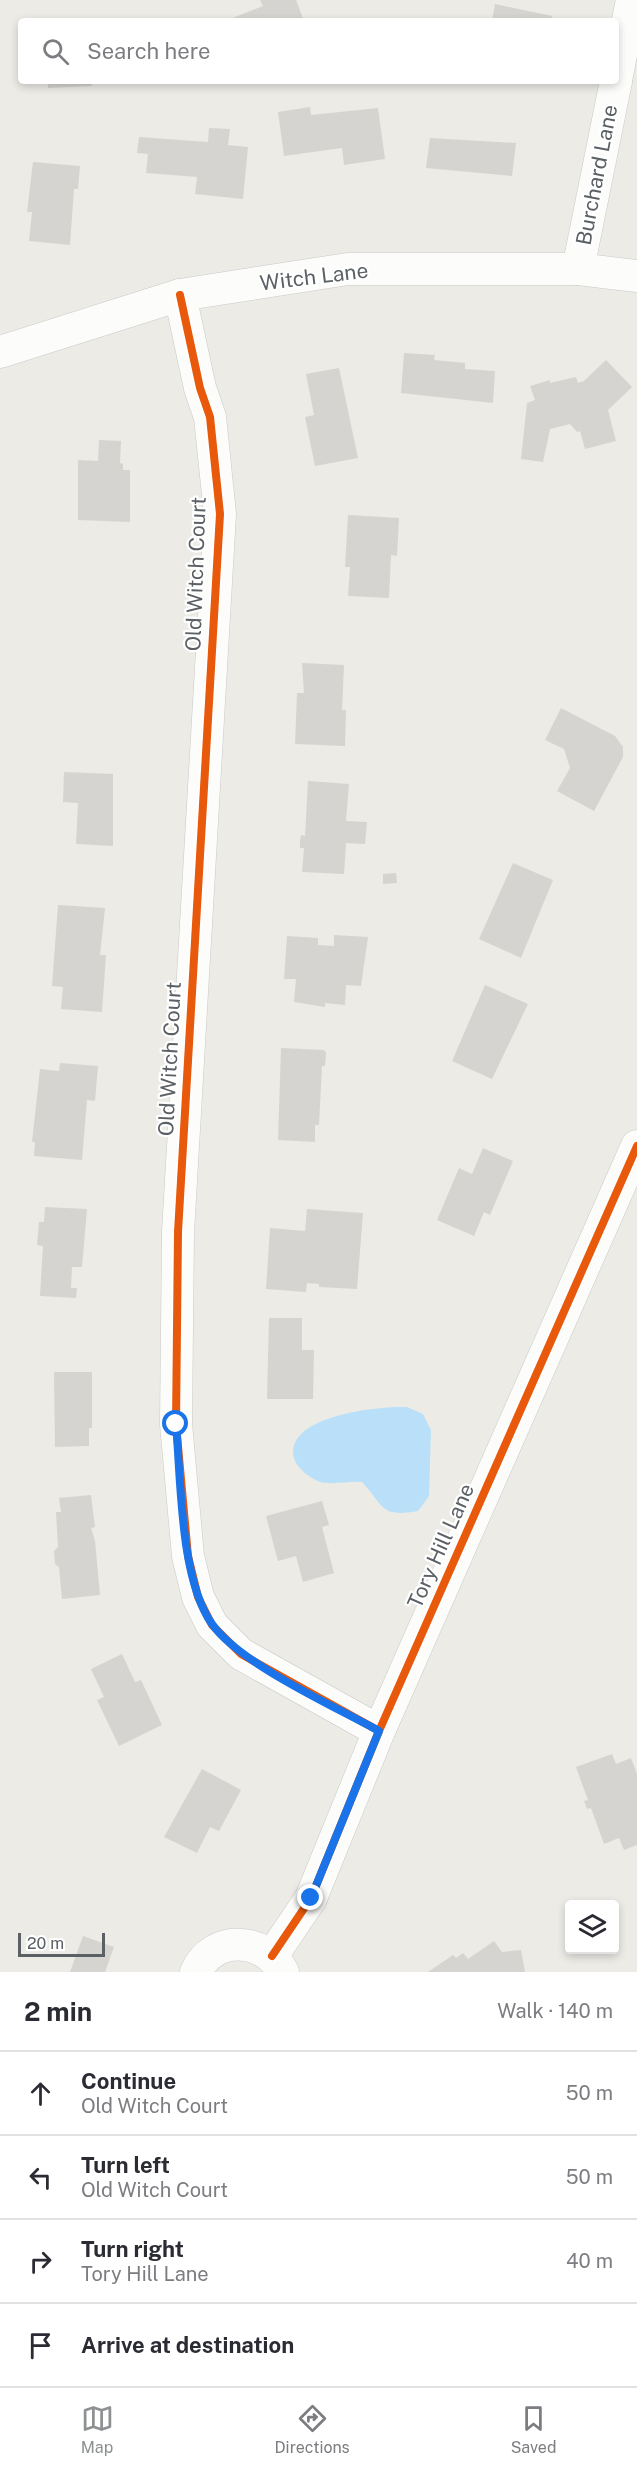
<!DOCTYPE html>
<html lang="en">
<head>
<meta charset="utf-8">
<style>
	body { margin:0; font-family:"Public Sans",sans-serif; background:#f7f7f7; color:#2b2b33 }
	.controls { position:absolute; right:18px; bottom:18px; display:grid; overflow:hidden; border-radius:6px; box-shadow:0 3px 9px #0003 }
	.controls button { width:54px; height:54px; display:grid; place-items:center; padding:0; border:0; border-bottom:2px solid #e1e1e2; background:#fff; color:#2b2b33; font:30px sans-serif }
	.scale { position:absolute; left:18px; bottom:15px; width:87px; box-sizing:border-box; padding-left:6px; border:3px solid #5b6065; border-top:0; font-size:16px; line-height:21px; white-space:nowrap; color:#5b6065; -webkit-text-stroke:4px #fff; paint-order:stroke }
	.stop { position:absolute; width:18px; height:18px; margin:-14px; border:4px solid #1a73e8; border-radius:50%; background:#fff }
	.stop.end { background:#1a73e8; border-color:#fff; box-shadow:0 2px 6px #0008 }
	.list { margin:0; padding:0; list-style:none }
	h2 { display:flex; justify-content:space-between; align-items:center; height:78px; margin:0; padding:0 24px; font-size:26px }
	h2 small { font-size:20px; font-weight:400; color:#7c7c81 }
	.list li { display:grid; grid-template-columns:39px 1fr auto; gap:18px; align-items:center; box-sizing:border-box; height:84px; padding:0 24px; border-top:2px solid #e1e1e2 }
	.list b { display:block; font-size:22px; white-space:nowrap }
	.list p { margin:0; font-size:20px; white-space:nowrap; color:#7c7c81 }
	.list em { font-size:20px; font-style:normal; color:#7c7c81 }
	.icon { flex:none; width:33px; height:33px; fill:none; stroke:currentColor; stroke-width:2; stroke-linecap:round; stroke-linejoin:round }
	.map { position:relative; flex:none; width:637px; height:1972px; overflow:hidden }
	.search { position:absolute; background:#fff; box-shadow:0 3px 9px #0003; left:18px; right:18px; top:18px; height:66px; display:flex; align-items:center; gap:15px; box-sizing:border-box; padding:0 21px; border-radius:6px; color:#7c7c81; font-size:22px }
	.sheet { height:414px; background:#fff }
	nav { display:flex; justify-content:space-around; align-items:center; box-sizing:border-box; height:84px; border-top:2px solid #e1e1e2; background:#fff; font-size:16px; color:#7c7c81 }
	nav a { display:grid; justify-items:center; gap:3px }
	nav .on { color:#8e9192 }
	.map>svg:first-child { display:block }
	.water { fill:#b9e0f8 }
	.building { fill:#d6d4d1 }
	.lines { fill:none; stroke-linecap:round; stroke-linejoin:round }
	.minor-casing { stroke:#c9c9c8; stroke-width:33 }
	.minor { stroke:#fcfcfb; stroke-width:32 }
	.cycleway-casing { stroke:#fff; stroke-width:11 }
	.cycleway { stroke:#e8590c; stroke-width:8 }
	.route { stroke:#1a73e8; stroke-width:8 }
	.labels { text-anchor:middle; stroke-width:4.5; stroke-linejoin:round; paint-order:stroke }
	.street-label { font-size:21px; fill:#5b6065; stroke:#fff }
</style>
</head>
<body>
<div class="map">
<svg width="637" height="1972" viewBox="0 0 637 1972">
	<rect width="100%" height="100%" fill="#ecebe6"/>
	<path class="water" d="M407,1407L423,1414L431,1430L429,1496L418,1511C379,1518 384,1505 362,1482C349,1481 333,1485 320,1482C310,1478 297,1469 294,1458C284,1415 380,1406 407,1407Z"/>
	<g class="building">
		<path d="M260,0H296L304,21H225L263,6Z"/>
		<path d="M495,4L552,16L551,21H492Z"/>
		<path d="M48,81H91L92,86L48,88Z"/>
		<path d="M310,107L311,115L378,108L385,159L344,165L342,148L284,156L278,112Z"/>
		<path d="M209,128L230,129L228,145L248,147L243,199L195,194L197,177L146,173L148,154L137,153L139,137L208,142Z"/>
		<path d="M430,138L516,143L512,176L426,168Z"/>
		<path d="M33,162L80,166L78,189H74L70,245L29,241L32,212H27Z"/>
		<path d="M404,353L435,355L434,360L465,363V369L495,371L493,403L401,393Z"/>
		<path d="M606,360L632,387L608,410L616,441L585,449L580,431L577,432L570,424L550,429L543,462L521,459L527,403L535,400L530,386L550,380V383L576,377L578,383L584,381Z"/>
		<path d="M339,368L358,458L315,466L305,417L314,415L306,374Z"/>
		<path d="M99,440L121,441L120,463L123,464V470H130V522L78,520V460L98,461Z"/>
		<path d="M348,515L399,518L397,556L391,555L389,598L348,596L350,567H345Z"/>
		<path d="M302,663L344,665L342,710H346L345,746L295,744L297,693H304Z"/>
		<path d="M561,708L615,736L623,747V757L594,811L557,791L570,768L564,749L545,740Z"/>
		<path d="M64,772L113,774V846L76,844L78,803L63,802Z"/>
		<path d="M308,781L349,784L346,821L367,822L365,844L346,843L344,874L302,872L304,848H300V840L301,835L305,836Z"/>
		<path d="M513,863L553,880L521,958L479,939Z"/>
		<path d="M396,873L397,883L383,884V874Z"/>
		<path d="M58,905L105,908L100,955H106L102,1012L61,1009L63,987L52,986Z"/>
		<path d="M334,935L368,937L361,986L346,985L345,1005L325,1003V1007L294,1002L296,979H284L287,936L318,938V945L334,946Z"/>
		<path d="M485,985L528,1004L492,1079L452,1061Z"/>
		<path d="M281,1048L324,1050L326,1053L325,1066H322L319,1125H315V1142L278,1140Z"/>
		<path d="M60,1063L98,1066L95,1101L87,1100L82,1160L34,1156L35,1142H32L40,1069L59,1071Z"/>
		<path d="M483,1148L513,1161L490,1215L484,1212L474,1236L437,1220L459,1168L472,1174Z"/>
		<path d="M45,1207L87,1209L82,1267H72L71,1288H77L76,1298L40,1296L43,1246L37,1245L39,1222H44Z"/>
		<path d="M307,1209L363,1213L357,1289L319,1287V1284L307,1283L306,1292L266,1289L270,1228L305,1231Z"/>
		<path d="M269,1318H302V1350H314L313,1399H267Z"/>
		<path d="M54,1372H92V1428H89V1446L55,1447Z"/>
		<path d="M91,1495L95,1527L91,1528L95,1541L100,1595L62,1599L59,1567L55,1564L54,1551L58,1547L56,1512H61L59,1498Z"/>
		<path d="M322,1501L329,1525L322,1527L334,1573L303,1582L296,1556L278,1561L266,1516Z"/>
		<path d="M122,1654L135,1682L141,1680L162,1725L119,1746L97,1700L104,1697L91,1669Z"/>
		<path d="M612,1754L616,1764L631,1758L637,1774V1845L624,1850L619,1838L604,1844L591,1808L587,1809L584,1801L588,1800L576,1767Z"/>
		<path d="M202,1769L241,1790L219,1831L210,1827L197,1853L164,1837Z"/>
		<path d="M83,1936L114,1947L105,1972H70Z"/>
		<path d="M494,1941L502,1952L521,1950L525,1972H428L453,1955L456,1958L463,1953L468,1959Z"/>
	</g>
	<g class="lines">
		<g class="minor-casing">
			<g id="minor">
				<path d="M616,80L632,0"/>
				<path d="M578,269L616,81"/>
				<path d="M180,295L200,388L210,417L220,514L178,1232L176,1424L188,1556L198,1597L212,1625L241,1654L379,1731"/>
				<path d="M0,352L180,295L348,269H578L637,276"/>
				<path d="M272,1956L311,1898L379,1731L637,1146"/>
				<path d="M196,1972C213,1934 265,1937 283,1972"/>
			</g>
		</g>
		<use href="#minor" class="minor"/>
		<g class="cycleway-casing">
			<g id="cycleway">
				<path d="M180,295L200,388L210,417L220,514L178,1232L176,1424L188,1556L198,1597L212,1625L241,1654L379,1731"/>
				<path d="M272,1956L311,1898L379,1731L637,1146"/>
			</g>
		</g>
		<use href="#cycleway" class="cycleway"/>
	</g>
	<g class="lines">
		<path class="route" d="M176,1424C181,1480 180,1579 212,1624C240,1664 334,1706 379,1731L311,1898"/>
	</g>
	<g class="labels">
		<g class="street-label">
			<text transform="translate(597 175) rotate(-79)" y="7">Burchard Lane</text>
			<text transform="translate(314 277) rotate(-7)" y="7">Witch Lane</text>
			<text transform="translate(196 574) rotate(-88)" y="7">Old Witch Court</text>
			<text transform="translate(170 1059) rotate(-87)" y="7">Old Witch Court</text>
			<text transform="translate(441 1546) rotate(-66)" y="7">Tory Hill Lane</text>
		</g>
	</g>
</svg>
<div class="controls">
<button><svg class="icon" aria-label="layers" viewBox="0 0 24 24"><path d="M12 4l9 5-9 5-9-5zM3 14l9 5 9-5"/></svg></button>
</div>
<div class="scale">20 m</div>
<div class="stop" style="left:176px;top:1424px"></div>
<div class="stop end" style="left:311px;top:1898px"></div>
<div class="search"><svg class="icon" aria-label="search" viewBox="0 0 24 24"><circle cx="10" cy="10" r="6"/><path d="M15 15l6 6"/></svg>Search here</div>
</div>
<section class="sheet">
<h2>2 min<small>Walk · 140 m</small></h2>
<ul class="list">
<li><svg class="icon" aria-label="ahead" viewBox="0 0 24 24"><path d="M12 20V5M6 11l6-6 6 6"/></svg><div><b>Continue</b><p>Old Witch Court</p></div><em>50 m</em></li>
<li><svg class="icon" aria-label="left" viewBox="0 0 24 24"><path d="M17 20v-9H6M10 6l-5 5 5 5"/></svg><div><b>Turn left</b><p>Old Witch Court</p></div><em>50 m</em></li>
<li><svg class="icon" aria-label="right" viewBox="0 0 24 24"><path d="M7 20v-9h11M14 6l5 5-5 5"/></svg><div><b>Turn right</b><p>Tory Hill Lane</p></div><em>40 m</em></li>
<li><svg class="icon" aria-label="arrive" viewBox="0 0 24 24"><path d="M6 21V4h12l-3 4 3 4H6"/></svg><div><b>Arrive at destination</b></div></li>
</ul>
</section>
<nav>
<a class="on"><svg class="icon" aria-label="map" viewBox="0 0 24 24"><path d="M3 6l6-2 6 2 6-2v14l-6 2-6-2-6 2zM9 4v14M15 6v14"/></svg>Map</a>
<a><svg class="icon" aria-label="directions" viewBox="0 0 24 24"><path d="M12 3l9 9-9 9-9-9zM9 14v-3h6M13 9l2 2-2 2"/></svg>Directions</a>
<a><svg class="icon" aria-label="saved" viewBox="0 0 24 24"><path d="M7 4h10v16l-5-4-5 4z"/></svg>Saved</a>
</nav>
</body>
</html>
